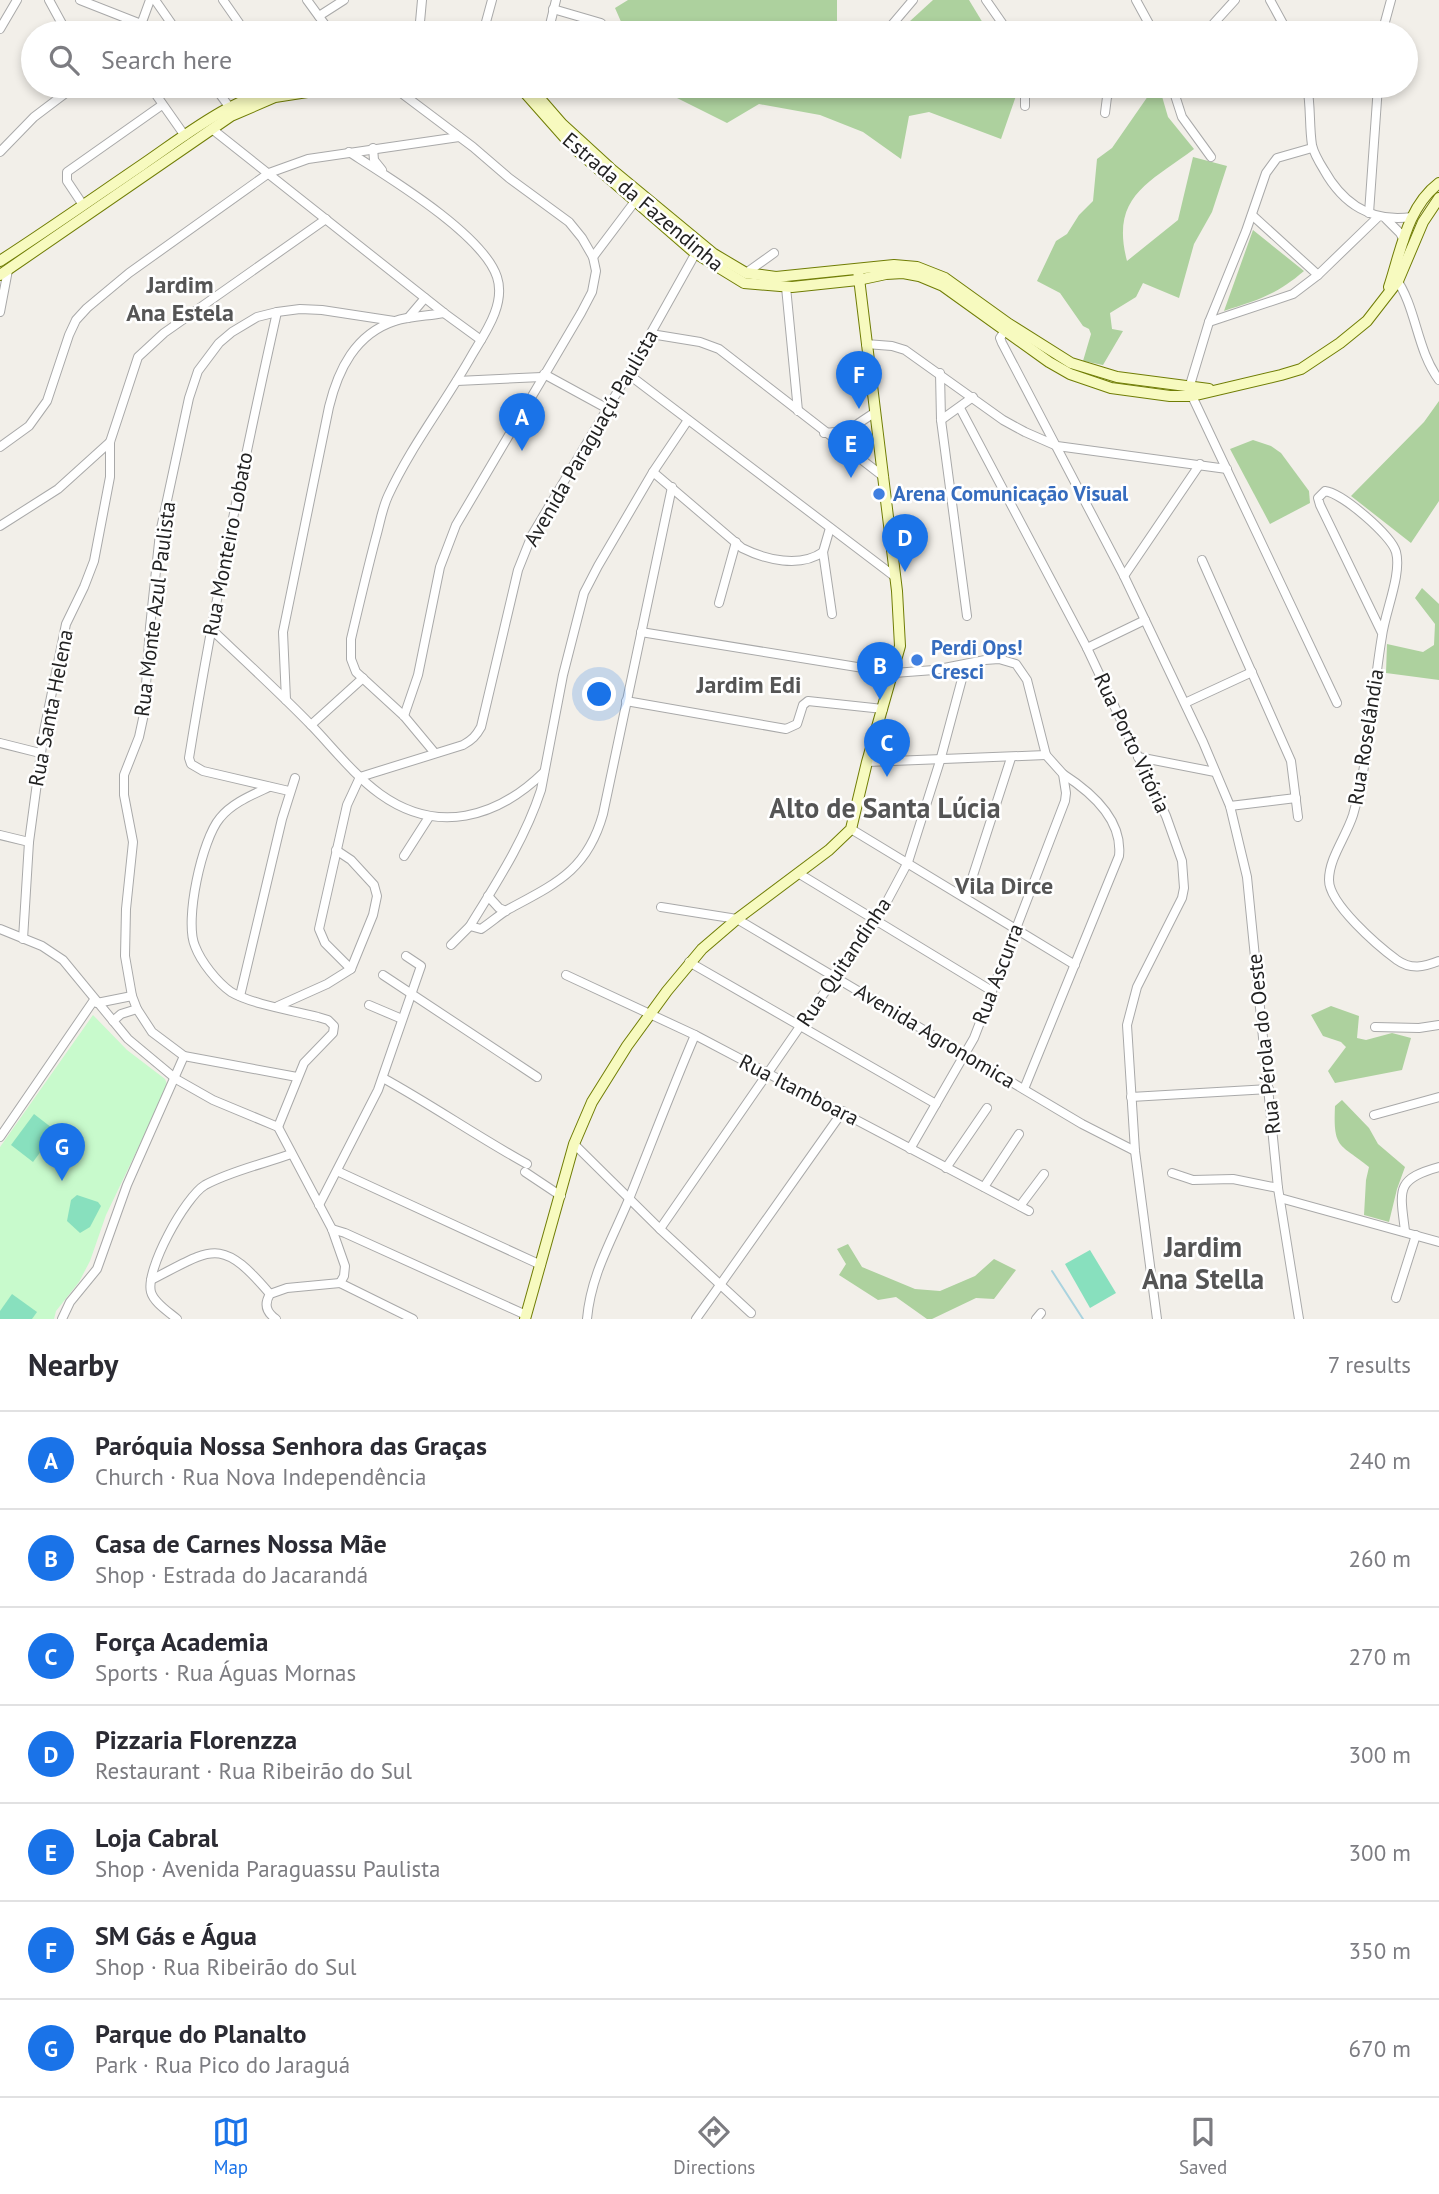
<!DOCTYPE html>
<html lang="en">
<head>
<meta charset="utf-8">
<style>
	body { margin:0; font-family:"PT Sans",sans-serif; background:#f2f2f3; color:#2b2b33 }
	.you { position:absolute; left:600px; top:695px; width:24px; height:24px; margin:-18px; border:5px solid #fff; border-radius:50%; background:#1a73e8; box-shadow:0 0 0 10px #1a73e833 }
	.badge { display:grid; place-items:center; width:46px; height:46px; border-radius:50%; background:#1a73e8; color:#fff; font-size:23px; font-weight:700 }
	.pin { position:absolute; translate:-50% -58px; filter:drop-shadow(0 2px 4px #0008) }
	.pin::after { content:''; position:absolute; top:37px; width:24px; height:21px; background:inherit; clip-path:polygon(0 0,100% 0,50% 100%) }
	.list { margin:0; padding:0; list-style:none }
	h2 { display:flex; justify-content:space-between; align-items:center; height:91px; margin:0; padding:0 28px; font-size:30px }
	h2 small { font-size:23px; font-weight:400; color:#7c7c81 }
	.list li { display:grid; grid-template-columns:46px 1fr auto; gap:21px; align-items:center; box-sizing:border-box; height:98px; padding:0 28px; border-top:2px solid #e1e1e2 }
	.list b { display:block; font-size:26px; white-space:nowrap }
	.list p { margin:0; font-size:23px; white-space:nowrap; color:#7c7c81 }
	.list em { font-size:23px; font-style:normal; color:#7c7c81 }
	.icon { flex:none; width:38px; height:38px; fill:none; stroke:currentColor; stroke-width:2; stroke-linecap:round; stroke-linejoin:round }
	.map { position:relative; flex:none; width:1439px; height:1319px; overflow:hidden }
	.search { position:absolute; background:#fff; box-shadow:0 4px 10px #0003; left:21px; right:21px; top:21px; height:77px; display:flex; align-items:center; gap:18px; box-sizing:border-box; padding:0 24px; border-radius:38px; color:#7c7c81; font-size:26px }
	.sheet { height:777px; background:#fff }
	nav { display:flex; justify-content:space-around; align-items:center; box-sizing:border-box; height:98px; border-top:2px solid #e1e1e2; background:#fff; font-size:19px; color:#7c7c81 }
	nav a { display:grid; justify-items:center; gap:4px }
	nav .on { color:#1a73e8 }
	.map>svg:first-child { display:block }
	.forest { fill:#add19e }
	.park { fill:#c8facc }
	.pitch { fill:#88e0be }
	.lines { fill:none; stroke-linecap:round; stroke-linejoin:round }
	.stream { stroke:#aad3df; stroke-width:2 }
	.minor-casing { stroke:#a9a9a9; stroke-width:10 }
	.secondary-casing { stroke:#707d05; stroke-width:12 }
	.minor { stroke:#fff; stroke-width:8 }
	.secondary { stroke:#f7fabf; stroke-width:10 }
	.shop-dot { fill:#3f7fe0; stroke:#fff; stroke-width:2.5 }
	.labels { text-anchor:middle; stroke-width:5; stroke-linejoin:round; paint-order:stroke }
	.street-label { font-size:21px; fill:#222; stroke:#fff }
	.shop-label { font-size:21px; font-weight:bold; fill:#366cbe; stroke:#fff; text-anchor:start }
	.quarter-label { font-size:24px; font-weight:bold; fill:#555; stroke:#fff }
	.district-label { font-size:28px; font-weight:bold; fill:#555; stroke:#fff }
</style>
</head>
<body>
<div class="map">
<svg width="1439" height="1319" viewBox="0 0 1439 1319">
	<rect width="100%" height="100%" fill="#f2efe9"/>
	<g class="forest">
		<path d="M628,0H837V23L845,33H626L615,8Z"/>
		<path d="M933,0H969L989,33H897Z"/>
		<path d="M653,86H990L1017,93L1001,139L929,112L909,116L901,159L863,132L820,115L759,104L727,123Z"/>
		<path d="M1155,86H1159L1168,117L1194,149C1149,183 1110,196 1127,261L1178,220L1193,157L1227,166L1212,212L1194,244L1179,298L1143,283L1136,297L1110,313L1112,329L1123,331L1103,365L1083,361L1091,334L1089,329L1083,326L1060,293L1037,281L1056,241L1067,234L1079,215L1093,201L1097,159L1112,148Z"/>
		<path d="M1253,230L1304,271C1276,295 1258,300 1224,311Z"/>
		<path d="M1439,401V501L1411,543L1351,496L1424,422Z"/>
		<path d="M1253,440L1271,446L1281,453L1309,491L1310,503L1270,524L1230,449Z"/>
		<path d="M1422,588L1439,604V680L1386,673L1387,644L1423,652L1434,645L1435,624L1415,598Z"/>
		<path d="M1331,1006L1359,1016L1357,1038L1366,1040L1392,1033L1411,1038L1402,1070L1335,1083L1328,1071L1346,1047L1341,1042L1323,1036L1311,1015Z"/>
		<path d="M1342,1100L1369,1128L1378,1144L1405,1167L1397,1189L1389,1222L1364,1215L1366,1180L1369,1167C1340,1143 1333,1150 1335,1106Z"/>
		<path d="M848,1244L862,1267L915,1289L940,1291L975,1276L994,1259L1016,1270L994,1299L976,1298L932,1319H927L896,1297L878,1300L839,1275L846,1264L837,1249Z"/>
	</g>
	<path class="park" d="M93,1015L127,1050L165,1079L167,1084L164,1094L106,1215L90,1261L79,1282L56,1311L54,1319H0V1147Z"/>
	<g class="pitch">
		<path d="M34,1114L56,1131L33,1162L11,1145Z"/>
		<path d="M77,1195L98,1202L101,1206L90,1227L80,1233L67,1221L71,1200Z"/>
		<path d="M1090,1250L1116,1293L1090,1308L1065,1264Z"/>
		<path d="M12,1294L37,1312L32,1319H0V1311Z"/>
	</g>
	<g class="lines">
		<path class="stream" d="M1052,1271L1083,1319"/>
		<g class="minor-casing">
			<g id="minor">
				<path d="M49,0L67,33"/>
				<path d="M80,0L141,24"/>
				<path d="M155,0L178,33"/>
				<path d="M223,0L246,33"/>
				<path d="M307,0L331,33"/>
				<path d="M986,0L1009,33"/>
				<path d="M1136,0L1154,33"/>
				<path d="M1270,0L1288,33"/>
				<path d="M553,9L601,23"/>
				<path d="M319,16L344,0"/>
				<path d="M0,29L17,0"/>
				<path d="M138,33L150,0"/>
				<path d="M419,33L422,0"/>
				<path d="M483,33L492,0"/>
				<path d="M548,33L556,0"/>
				<path d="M885,33L913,0"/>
				<path d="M1205,33L1235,0"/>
				<path d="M1382,33L1391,0"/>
				<path d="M102,86L117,90L121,86"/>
				<path d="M214,86L230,108"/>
				<path d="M392,86L473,147L509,178L569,222L582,238L593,257L596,271L592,292L581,313L456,525L440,567L418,675L404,716"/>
				<path d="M1172,86L1182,117L1211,157"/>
				<path d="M1307,86C1311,105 1309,126 1312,145C1314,154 1319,162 1324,170C1343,204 1372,223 1412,217"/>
				<path d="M152,89L185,136"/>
				<path d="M1025,106V86"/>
				<path d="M1105,113L1107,97L1114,86"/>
				<path d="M212,129L444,313L481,340"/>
				<path d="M373,148L374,160L382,170"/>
				<path d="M1312,148L1277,158L1266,173L1246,231L1209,322L1190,385L1192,396L1337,703"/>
				<path d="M0,152L34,117L75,86"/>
				<path d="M349,152C388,177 483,234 497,277C506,304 485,333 472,355C445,403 411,446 388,496C382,509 380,523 376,537C367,571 359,605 351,639V659L356,672L404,716L434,752"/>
				<path d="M83,205L67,181V172L162,105"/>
				<path d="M1369,213L1378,86"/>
				<path d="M1252,215L1318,275"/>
				<path d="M1386,219L1400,233L1404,240"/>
				<path d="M593,257L636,200"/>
				<path d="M746,273L774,253"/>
				<path d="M1395,277C1417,308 1416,349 1439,380"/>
				<path d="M786,287L798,411"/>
				<path d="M0,312L8,270"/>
				<path d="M277,312C244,460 213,608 189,758L191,764L203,771L289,791"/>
				<path d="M408,318L425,298"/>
				<path d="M1209,322L1293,294L1318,275L1378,217"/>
				<path d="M1008,326L1000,338L1002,343L1124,576L1203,742L1230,806L1247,877L1278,1188L1299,1319"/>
				<path d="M651,334L700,342L719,349L884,477"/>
				<path d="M866,344L892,346L905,350L1003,420L1025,432L1057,446L1227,469"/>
				<path d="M940,373L941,420L967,616"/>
				<path d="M544,374L608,409"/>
				<path d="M628,374L894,576"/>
				<path d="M457,381L542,377"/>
				<path d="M960,408L1087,648L1166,816L1182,861L1184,888L1182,898L1137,987L1127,1025L1135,1151L1157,1319"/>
				<path d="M941,420L973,397"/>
				<path d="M824,433L847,431L874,413"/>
				<path d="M0,447L29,426L47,401L69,335L76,320L87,308L129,273L269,173L308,159L459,137"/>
				<path d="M653,472L742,548C766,560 800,568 823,552L830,528"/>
				<path d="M0,526L58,489L110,442"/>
				<path d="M823,552L832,614"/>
				<path d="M1202,560L1291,761L1298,817"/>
				<path d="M1124,576L1200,464"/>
				<path d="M719,603L736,542"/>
				<path d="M211,629C245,661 279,692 312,726C334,749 354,775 380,794C437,835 497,818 544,772"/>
				<path d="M641,632L894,673L934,670L985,660L999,659L1016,664L1027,680L1046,755L1063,774L1066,793L1065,801L974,1038L910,1149"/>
				<path d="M1382,633L1320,505L1318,498L1325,491C1342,493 1391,535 1396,552C1402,574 1385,612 1382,636C1372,695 1370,757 1353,815C1346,837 1329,858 1329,880C1329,904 1378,946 1397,960C1411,970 1424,967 1439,961"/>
				<path d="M1087,648L1145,620"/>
				<path d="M286,700L283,632L329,407C338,370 355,334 395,321C410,316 428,316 444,313"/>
				<path d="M626,701L786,729L797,724L803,705L808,701L883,709"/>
				<path d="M1185,703L1252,672"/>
				<path d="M311,725L363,678"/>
				<path d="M0,743L40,753"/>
				<path d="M1138,757L1215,772"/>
				<path d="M867,762L1046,755"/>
				<path d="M360,777L463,745C472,740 476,736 481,727L518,570L532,535L628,374L698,249"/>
				<path d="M269,787C252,795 232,803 220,818C202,839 184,921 195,946C201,962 217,982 231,992C251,1004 294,1011 318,1017L328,1020L334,1026L333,1033L304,1063L278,1127"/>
				<path d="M1230,806L1296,798"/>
				<path d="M851,829L1075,965"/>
				<path d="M0,835L29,842"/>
				<path d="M404,856L429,817"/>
				<path d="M798,873L992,991"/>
				<path d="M488,896L499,908L506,911"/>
				<path d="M966,897L1011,758"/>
				<path d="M661,907L737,919L1082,1124L1135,1151"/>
				<path d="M470,926C497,882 525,839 541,790L563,675L584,593L598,566L653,472L688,420"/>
				<path d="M0,929L42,946L63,960L128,1039L176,1079L213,1100L278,1127L332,1229L345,1266L344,1276L340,1283"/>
				<path d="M23,939L29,842L44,731L66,624L84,587L94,561L110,477V442L138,357L164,333L326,219"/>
				<path d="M451,945L470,926L481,929C490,923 498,916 507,910C555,884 587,871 603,814L672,487"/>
				<path d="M689,962L936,1104"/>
				<path d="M351,969L325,943L319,929L347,805L360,777"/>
				<path d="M383,975L537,1077"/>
				<path d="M566,975L695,1035L1029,1211"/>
				<path d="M240,996L282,819L295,778"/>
				<path d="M97,1003L132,996"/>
				<path d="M369,1005L402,1019"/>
				<path d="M278,1006L327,984L351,969L373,915L377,896L374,885L351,860L336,850"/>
				<path d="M113,1021L121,1014L137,1009"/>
				<path d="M1375,1027L1419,1028L1439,1025"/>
				<path d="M297,1077L184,1056L152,1032L137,1009L132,996L125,956L126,909L133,842L124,795V775L139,737L144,714L150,627L160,533L189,398L198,371L219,343L232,332L257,317L277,312L300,309L322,310L394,321"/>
				<path d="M383,1078C432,1105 478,1137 527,1164"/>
				<path d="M1024,1089L1119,856C1123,820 1091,792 1063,774"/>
				<path d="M1131,1097L1269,1089"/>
				<path d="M1374,1115L1439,1097"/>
				<path d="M0,1137L94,1000"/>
				<path d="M574,1144L660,1229L751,1313"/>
				<path d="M946,1168L987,1108"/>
				<path d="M337,1171L541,1265"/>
				<path d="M525,1172L561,1196"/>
				<path d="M1172,1173L1193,1180L1233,1179L1278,1188"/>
				<path d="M984,1187L1019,1134"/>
				<path d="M1280,1198L1439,1242"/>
				<path d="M319,1205L378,1090L421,966L406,956"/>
				<path d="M1020,1206L1044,1174"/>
				<path d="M332,1229L345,1233L526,1315"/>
				<path d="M660,1229L801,1025L877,920L908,862L940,761L966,664"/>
				<path d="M1405,1231C1400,1190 1395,1179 1439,1167"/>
				<path d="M151,1280C212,1249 220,1235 270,1294"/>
				<path d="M340,1283L413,1319"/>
				<path d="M1396,1298L1416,1235"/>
				<path d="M62,1319L70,1302L97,1269L127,1185L184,1056"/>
				<path d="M177,1319C169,1312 154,1303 151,1292C145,1270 185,1197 205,1185C231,1171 263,1164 291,1154"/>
				<path d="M276,1319C266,1312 264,1304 270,1294L287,1288L340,1283"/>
				<path d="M587,1319C591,1274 612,1240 629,1199C651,1144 672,1089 695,1035"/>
				<path d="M696,1319L843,1111"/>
				<path d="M1036,1319L1041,1313"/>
			</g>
		</g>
		<g class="secondary-casing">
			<g id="secondary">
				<path d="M519,86L573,147L695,253L744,283L792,287L858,280L886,274L903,273L919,276L943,286L1049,362L1070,374L1111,388L1170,396H1192L1281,375L1301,369L1340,343L1367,321L1398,281L1423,222L1439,198"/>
				<path d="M529,86L562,124L610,168L714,254L746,273L776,277L894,265L917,267L945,278L1009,324L1071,363L1117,377L1209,389"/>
				<path d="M0,261C48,230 95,197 142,165C189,133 239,91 298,86"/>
				<path d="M0,275L231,116L275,97L346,86"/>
				<path d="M1389,287C1401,251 1407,207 1439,183"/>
				<path d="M525,1319L574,1144L592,1102L627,1046L667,991L702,949L737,919L829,850L851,829L867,762L900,646L897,591L858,270"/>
			</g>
		</g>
		<use href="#minor" class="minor"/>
		<use href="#secondary" class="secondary"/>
	</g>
	<g class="shop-dot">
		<circle cx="879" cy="494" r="7"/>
		<circle cx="917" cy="660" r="7"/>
	</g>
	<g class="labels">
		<g class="street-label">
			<text transform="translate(643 202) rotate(40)" y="7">Estrada da Fazendinha</text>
			<text transform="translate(591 438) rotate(-60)" y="7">Avenida Paraguaçú Paulista</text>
			<text transform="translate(228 544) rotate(-79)" y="7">Rua Monteiro Lobato</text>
			<text transform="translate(155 609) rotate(-83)" y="7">Rua Monte Azul Paulista</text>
			<text transform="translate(51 708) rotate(-79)" y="7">Rua Santa Helena</text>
			<text transform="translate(1366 737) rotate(-81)" y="7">Rua Roselândia</text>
			<text transform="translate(1132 743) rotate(65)" y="7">Rua Porto Vitória</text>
			<text transform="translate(844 962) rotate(-56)" y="7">Rua Quitandinha</text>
			<text transform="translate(998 974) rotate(-69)" y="7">Rua Ascurra</text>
			<text transform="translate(935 1036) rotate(31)" y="7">Avenida Agronomica</text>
			<text transform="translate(1264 1044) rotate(-96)" y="7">Rua Pérola do Oeste</text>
			<text transform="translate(799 1090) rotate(27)" y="7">Rua Itamboara</text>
		</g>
		<g class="shop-label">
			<text x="893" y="501">Arena Comunicação Visual</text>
			<text x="931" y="655">Perdi Ops!<tspan x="931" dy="24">Cresci</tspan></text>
		</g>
		<g class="quarter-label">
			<text x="180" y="293">Jardim<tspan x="180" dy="28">Ana Estela</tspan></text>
			<text x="749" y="693">Jardim Edi</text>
			<text x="1004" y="894">Vila Dirce</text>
		</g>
		<g class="district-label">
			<text x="885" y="818">Alto de Santa Lúcia</text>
			<text x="1203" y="1257">Jardim<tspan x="1203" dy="32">Ana Stella</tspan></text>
		</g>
	</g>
</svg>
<div class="you"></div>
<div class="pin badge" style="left:522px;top:451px">A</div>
<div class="pin badge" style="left:880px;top:700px">B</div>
<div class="pin badge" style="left:887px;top:777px">C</div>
<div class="pin badge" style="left:905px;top:572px">D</div>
<div class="pin badge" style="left:851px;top:478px">E</div>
<div class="pin badge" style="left:859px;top:409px">F</div>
<div class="pin badge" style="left:62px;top:1181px">G</div>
<div class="search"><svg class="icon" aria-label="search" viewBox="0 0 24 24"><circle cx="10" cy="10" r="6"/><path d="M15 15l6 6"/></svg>Search here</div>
</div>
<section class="sheet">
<h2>Nearby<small>7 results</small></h2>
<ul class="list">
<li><span class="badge">A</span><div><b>Paróquia Nossa Senhora das Graças</b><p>Church · Rua Nova Independência</p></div><em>240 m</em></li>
<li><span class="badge">B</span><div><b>Casa de Carnes Nossa Mãe</b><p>Shop · Estrada do Jacarandá</p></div><em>260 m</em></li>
<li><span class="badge">C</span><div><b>Força Academia</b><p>Sports · Rua Águas Mornas</p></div><em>270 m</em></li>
<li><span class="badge">D</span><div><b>Pizzaria Florenzza</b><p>Restaurant · Rua Ribeirão do Sul</p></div><em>300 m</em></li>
<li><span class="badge">E</span><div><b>Loja Cabral</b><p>Shop · Avenida Paraguassu Paulista</p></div><em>300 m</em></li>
<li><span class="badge">F</span><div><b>SM Gás e Água</b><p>Shop · Rua Ribeirão do Sul</p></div><em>350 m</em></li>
<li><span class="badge">G</span><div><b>Parque do Planalto</b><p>Park · Rua Pico do Jaraguá</p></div><em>670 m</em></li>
</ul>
</section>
<nav>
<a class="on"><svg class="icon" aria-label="map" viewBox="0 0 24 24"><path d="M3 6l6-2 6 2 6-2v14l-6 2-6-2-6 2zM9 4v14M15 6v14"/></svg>Map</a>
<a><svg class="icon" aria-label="directions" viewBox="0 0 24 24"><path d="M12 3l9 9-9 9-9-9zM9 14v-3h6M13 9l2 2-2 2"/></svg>Directions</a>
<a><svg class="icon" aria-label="saved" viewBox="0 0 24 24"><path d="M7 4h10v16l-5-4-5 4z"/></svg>Saved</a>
</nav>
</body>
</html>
